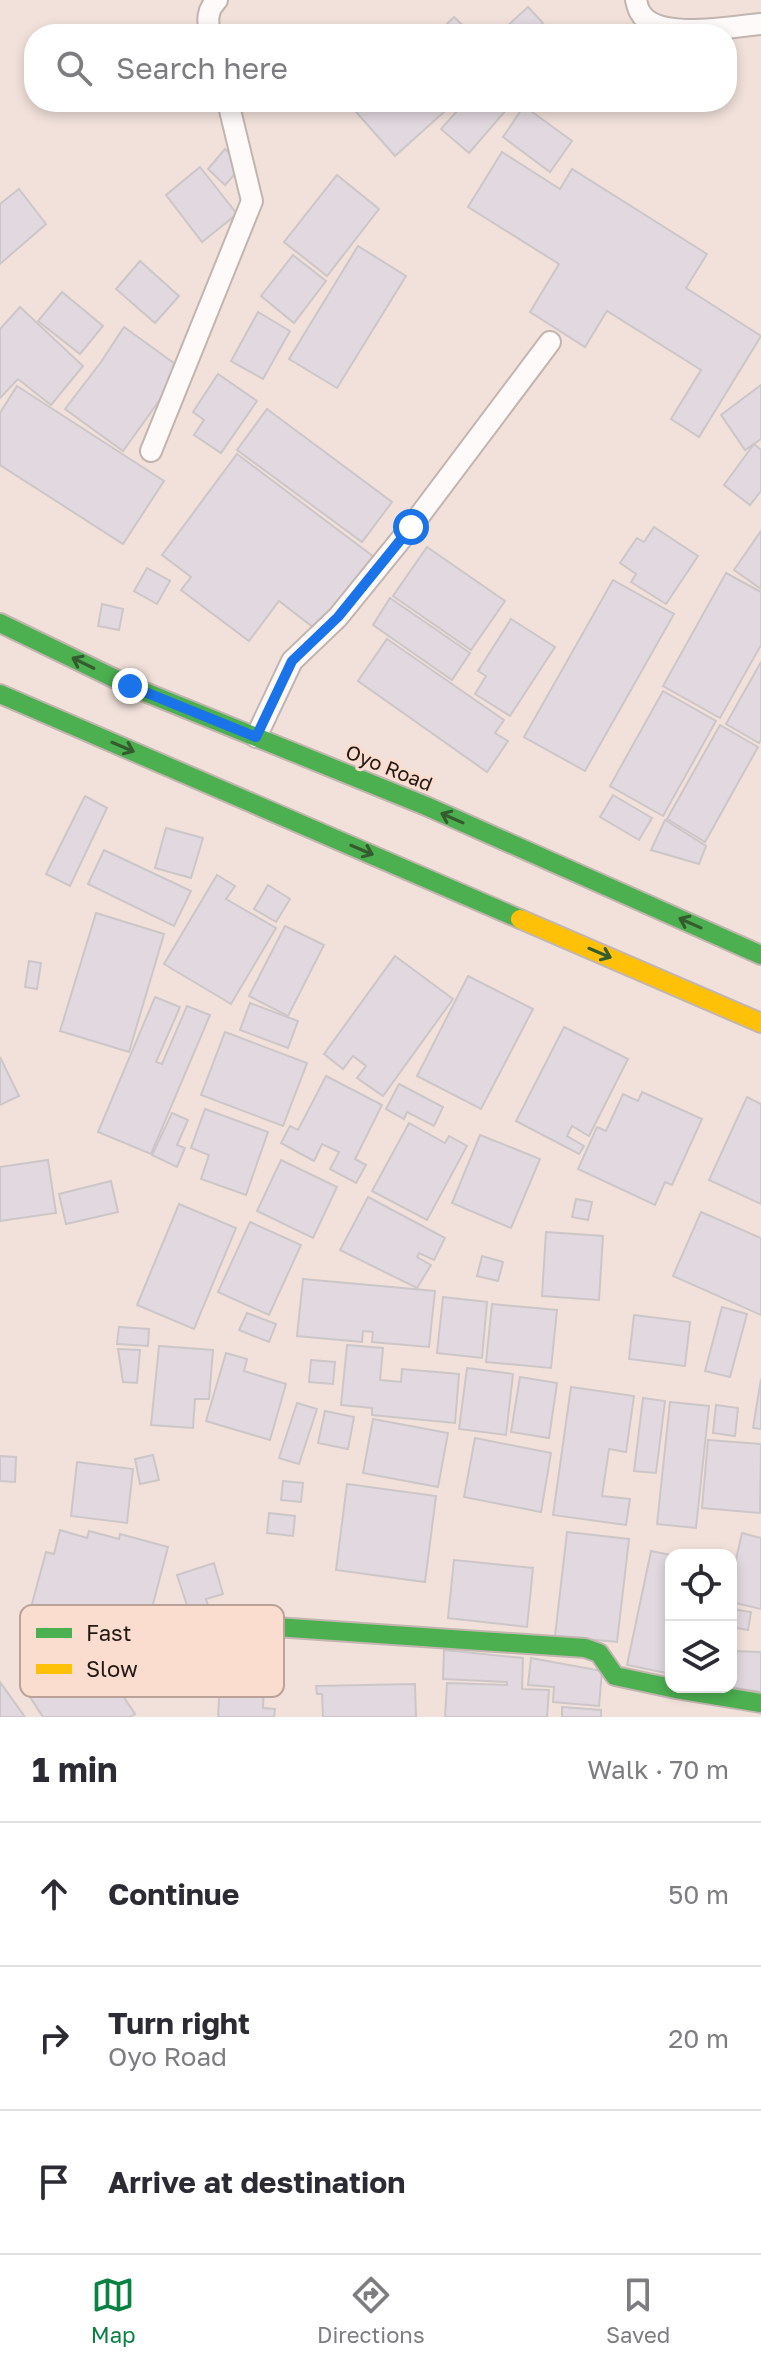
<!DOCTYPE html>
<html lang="en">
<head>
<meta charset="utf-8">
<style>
	body { margin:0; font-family:"Golos Text",sans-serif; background:#f2f2f3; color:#2b2b33 }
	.controls { position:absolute; right:24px; bottom:24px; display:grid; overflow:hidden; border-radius:16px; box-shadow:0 4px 12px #0003 }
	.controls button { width:72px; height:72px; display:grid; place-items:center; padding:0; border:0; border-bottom:2px solid #e1e1e2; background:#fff; color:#2b2b33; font:40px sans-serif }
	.stop { position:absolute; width:24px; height:24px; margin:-18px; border:6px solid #1a73e8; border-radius:50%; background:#fff }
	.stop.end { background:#1a73e8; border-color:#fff; box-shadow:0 2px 8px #0008 }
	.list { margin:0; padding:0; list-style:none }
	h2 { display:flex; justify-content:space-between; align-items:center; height:104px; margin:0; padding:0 32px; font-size:34px }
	h2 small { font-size:26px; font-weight:400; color:#7c7c81 }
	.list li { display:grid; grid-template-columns:52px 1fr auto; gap:24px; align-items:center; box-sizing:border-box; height:144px; padding:0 32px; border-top:2px solid #e1e1e2 }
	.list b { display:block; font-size:30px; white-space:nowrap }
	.list p { margin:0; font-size:26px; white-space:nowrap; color:#7c7c81 }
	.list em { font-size:26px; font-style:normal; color:#7c7c81 }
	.icon { flex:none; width:44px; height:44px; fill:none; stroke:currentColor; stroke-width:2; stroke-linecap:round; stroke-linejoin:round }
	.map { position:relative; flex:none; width:761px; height:1717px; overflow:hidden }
	.search { position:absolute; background:#fff; box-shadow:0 4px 12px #0003; left:24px; right:24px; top:24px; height:88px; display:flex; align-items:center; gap:20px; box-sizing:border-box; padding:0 28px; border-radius:32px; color:#7c7c81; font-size:30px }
	.sheet { height:536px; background:#fff }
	nav { display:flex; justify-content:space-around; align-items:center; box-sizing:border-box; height:112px; border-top:2px solid #e1e1e2; background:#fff; font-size:22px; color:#7c7c81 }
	nav a { display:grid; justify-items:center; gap:4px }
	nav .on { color:#0b8043 }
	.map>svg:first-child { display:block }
	.building { fill:#e1d9df; stroke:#cdc6c8; stroke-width:2 }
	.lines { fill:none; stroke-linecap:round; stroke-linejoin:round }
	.lane-casing { stroke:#c2b5b0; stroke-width:24 }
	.fast-casing { stroke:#c2b5b0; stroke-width:22 }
	.slow-casing { stroke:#c2b5b0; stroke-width:22 }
	.lane { stroke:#fdfaf9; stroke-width:20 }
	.fast { stroke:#4caf50; stroke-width:18 }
	.slow { stroke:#ffc107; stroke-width:18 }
	.oneway { stroke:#355c2f }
	.route { stroke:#1a73e8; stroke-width:10 }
	.labels { text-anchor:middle; stroke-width:6; stroke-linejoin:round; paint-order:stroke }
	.street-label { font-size:20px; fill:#231914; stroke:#fbddd0 }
	.key { fill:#fbddd0; stroke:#baa298; stroke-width:2 }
	.key-label { font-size:22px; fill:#231914 }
</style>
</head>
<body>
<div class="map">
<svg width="761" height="1717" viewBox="0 0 761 1717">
	<rect width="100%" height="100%" fill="#f1e1da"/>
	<g class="building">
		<path d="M528,7L543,23L531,34H509L504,29Z"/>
		<path d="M454,17L472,34H437Z"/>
		<path d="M353,102H455L395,156L350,105Z"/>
		<path d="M465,102H513L469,153L441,129Z"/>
		<path d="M524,106L572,141L550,172L503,137Z"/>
		<path d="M225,149L243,165L225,185L208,169Z"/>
		<path d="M502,152L560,189L572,169L707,254L686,288L761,336L699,437L671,419L701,370L607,311L585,347L530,312L559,264L468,207Z"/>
		<path d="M200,167L237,214L202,242L166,195Z"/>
		<path d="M337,175L379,209L327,276L284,242Z"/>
		<path d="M19,189L46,224L0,264V204Z"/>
		<path d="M358,246L406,276L337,388L289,359Z"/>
		<path d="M293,255L326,281L294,323L261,296Z"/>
		<path d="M140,261L179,296L155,323L116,289Z"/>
		<path d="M62,292L103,326L80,354L38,321Z"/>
		<path d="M20,307L83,366L51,405L18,379L0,398V329Z"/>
		<path d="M258,312L290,331L263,379L231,361Z"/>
		<path d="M124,327L182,369L123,451L65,409L101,362Z"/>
		<path d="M218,374L257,401L221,453L194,435L204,420L193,412Z"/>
		<path d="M761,385V439L745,450L721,415Z"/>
		<path d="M17,386L164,481L123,544L0,465V413Z"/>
		<path d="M267,409L392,502L362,542L237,450Z"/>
		<path d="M754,444L761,450V491L750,505L724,485Z"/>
		<path d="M237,454L374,557L318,631L279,601L249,641L181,590L191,577L162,555Z"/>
		<path d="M654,527L698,556L666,604L631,582L636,574L620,563L637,538L644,542Z"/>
		<path d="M761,531V589L734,570Z"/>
		<path d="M427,547L505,601L471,650L393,596Z"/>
		<path d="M147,568L170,581L157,604L134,591Z"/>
		<path d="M726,573L761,592V645L720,718L663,686Z"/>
		<path d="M613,580L674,614L585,771L524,737Z"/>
		<path d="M390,598L470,653L452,680L373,625Z"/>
		<path d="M102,604L123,609L119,630L98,626Z"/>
		<path d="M511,619L555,647L510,716L475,694L486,676L478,671Z"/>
		<path d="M387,639L504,720L495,733L508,741L487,772L358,681Z"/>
		<path d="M761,662V740L759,743L726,724Z"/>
		<path d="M663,691L716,721L663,816L610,786Z"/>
		<path d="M720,725L758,747L705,842L667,819Z"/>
		<path d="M613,795L652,818L639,840L600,817Z"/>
		<path d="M85,796L107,808L70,886L46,874Z"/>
		<path d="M665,820L706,846L699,864L651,850Z"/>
		<path d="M166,828L203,838L191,878L155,868Z"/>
		<path d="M104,850L191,891L174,926L88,884Z"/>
		<path d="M217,875L235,886L226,899L276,928L231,1004L164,964Z"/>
		<path d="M268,885L290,899L276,922L254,909Z"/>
		<path d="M96,913L164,934L129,1052L60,1031Z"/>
		<path d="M285,926L324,945L288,1016L249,996Z"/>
		<path d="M395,956L453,999L383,1096L357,1078L366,1066L353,1056L343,1069L324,1054Z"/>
		<path d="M29,961L41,963L37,989L25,987Z"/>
		<path d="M468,976L533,1009L481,1109L417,1076Z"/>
		<path d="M155,997L180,1007L156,1062L162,1064L187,1006L210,1015L151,1154L98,1132Z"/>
		<path d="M250,1003L298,1021L288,1048L240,1030Z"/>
		<path d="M564,1027L628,1059L589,1136L572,1126L567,1136L584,1146L579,1154L516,1121Z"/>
		<path d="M225,1032L307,1063L283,1126L201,1095Z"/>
		<path d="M0,1057L19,1096L0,1105Z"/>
		<path d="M326,1076L382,1105L355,1159L366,1165L356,1183L330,1169L339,1152L322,1144L314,1161L281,1143L290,1126L298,1130Z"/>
		<path d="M399,1084L443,1107L434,1126L407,1112L404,1119L386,1109Z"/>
		<path d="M642,1092L702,1119L672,1185L665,1182L655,1205L578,1169L597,1127L606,1131L623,1094L638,1101Z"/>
		<path d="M747,1097L761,1104V1204L709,1180Z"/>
		<path d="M205,1109L268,1132L246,1195L201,1179L209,1155L191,1148Z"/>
		<path d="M172,1113L188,1120L177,1145L185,1148L177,1167L152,1155Z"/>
		<path d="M409,1123L445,1143L449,1136L467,1146L427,1220L372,1191Z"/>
		<path d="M480,1135L540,1159L511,1228L452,1203Z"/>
		<path d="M48,1160L56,1213L0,1221V1167Z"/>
		<path d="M281,1160L337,1187L313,1238L257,1211Z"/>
		<path d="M111,1181L118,1212L66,1224L59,1194Z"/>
		<path d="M368,1197L445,1238L434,1260L419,1253L417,1257L431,1265L417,1288L340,1250Z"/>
		<path d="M576,1199L592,1202L588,1220L572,1217Z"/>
		<path d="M179,1204L236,1228L194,1329L137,1305Z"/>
		<path d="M701,1212L761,1238V1315L673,1276Z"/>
		<path d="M250,1222L301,1245L269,1315L218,1292Z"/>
		<path d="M546,1232L603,1236L599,1300L542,1296Z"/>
		<path d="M482,1256L503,1262L498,1281L477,1276Z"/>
		<path d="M303,1279L435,1291L429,1347L372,1342L373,1332L363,1331L362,1342L297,1336Z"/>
		<path d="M443,1297L487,1302L482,1358L437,1353Z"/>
		<path d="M492,1304L557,1310L551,1368L486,1362Z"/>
		<path d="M722,1307L747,1314L730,1377L705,1371Z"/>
		<path d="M247,1313L276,1324L269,1342L239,1330Z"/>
		<path d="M634,1315L690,1322L685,1366L629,1359Z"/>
		<path d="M119,1327L149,1329L148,1346L117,1344Z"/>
		<path d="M347,1345L383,1348L380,1380L401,1382L402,1369L459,1374L455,1423L372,1415V1408L341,1405Z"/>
		<path d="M159,1346L213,1350L209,1399H195L193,1428L151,1425Z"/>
		<path d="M118,1349L140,1350L137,1383L123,1382Z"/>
		<path d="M226,1353L247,1359L244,1371L286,1384L270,1440L206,1421Z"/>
		<path d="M311,1360L335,1362L333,1384L309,1382Z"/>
		<path d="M467,1368L513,1374L506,1435L459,1429Z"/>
		<path d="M520,1377L557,1383L549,1438L511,1432Z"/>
		<path d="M761,1379V1429L753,1428Z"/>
		<path d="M571,1387L634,1396L626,1452L609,1449L602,1496L630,1499L626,1525L553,1515Z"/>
		<path d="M643,1398L665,1401L656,1473L634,1471Z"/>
		<path d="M670,1402L709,1406L696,1528L657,1524Z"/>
		<path d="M297,1403L317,1409L299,1464L279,1458Z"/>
		<path d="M716,1405L738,1408L735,1436L713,1433Z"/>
		<path d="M325,1411L354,1417L348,1449L318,1443Z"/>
		<path d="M373,1419L448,1433L438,1487L363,1473Z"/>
		<path d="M475,1438L551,1453L541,1512L464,1497Z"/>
		<path d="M708,1440L761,1444L760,1513L702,1508Z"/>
		<path d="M153,1455L159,1480L140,1484L135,1459Z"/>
		<path d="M0,1456L16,1457L15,1482L0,1481Z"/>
		<path d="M77,1462L133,1469L127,1523L71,1516Z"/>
		<path d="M283,1481L303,1483L301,1502L281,1500Z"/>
		<path d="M347,1484L436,1496L425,1582L336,1570Z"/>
		<path d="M269,1513L295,1516L293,1536L267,1533Z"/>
		<path d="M60,1530L87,1538L89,1531L119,1539L120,1534L168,1547L143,1642L30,1611L46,1552L54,1554Z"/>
		<path d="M567,1532L629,1539L617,1642L555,1636Z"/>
		<path d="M742,1533L761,1538V1609L731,1602V1582Z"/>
		<path d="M651,1551L671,1555V1674L627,1665Z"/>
		<path d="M454,1560L533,1568L527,1627L448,1618Z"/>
		<path d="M214,1563L223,1594L206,1599L218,1636L199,1642L177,1575Z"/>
		<path d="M731,1609L751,1612L748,1630L731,1627Z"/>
		<path d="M91,1648L135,1714L130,1717H43L26,1691Z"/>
		<path d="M444,1650L523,1658L522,1689L549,1690L547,1717H445L447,1683L507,1685V1682L443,1679Z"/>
		<path d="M731,1651L761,1652V1692L731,1687Z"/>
		<path d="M531,1658L602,1671L599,1706L553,1702L554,1687L528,1685Z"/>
		<path d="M0,1682L25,1717H0Z"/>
		<path d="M220,1683L264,1686L263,1708L275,1709L274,1717H218Z"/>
		<path d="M415,1684L416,1717H323L322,1694H317L316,1686Z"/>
		<path d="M562,1707L601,1710V1717H562Z"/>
	</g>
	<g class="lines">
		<g class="lane-casing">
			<g id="lane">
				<path d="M636,0C637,4 638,9 640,12C656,42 733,26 761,24"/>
				<path d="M210,34C207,20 207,10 217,0"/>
				<path d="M151,451L252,201L228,102"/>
				<path d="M256,737L292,661L338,617L411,527L550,342"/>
			</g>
		</g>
		<g class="fast-casing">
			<g id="fast">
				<path d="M0,623L130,686L426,806L761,955"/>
				<path d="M0,694L520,919"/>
				<path d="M261,1626L585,1648L599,1653L615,1676L676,1689L761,1703"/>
			</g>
		</g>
		<g class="slow-casing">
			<path id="slow" d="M520,919L761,1023"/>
		</g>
		<use href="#lane" class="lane"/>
		<use href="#fast" class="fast"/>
		<use href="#slow" class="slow"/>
	</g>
	<defs><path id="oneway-shaft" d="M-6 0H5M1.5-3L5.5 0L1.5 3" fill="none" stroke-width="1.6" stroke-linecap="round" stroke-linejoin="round" transform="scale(2)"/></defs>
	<g class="oneway">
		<use href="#oneway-shaft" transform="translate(83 663) rotate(-154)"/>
		<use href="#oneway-shaft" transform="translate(123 747) rotate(23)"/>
		<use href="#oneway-shaft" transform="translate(452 818) rotate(-156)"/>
		<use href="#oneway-shaft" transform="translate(362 850) rotate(23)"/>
		<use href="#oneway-shaft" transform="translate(690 923) rotate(-156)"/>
		<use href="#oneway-shaft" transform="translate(600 953) rotate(23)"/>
	</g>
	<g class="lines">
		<path class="route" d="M130,686L256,737L292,661L338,617L411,527"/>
	</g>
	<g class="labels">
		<g class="street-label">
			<text transform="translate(389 768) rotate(22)" y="7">Oyo Road</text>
		</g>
	</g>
	<rect x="20" y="1605" width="264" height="92" rx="12" class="key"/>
	<rect x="36" y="1628" width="36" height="10" fill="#4caf50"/>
	<rect x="36" y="1664" width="36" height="10" fill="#ffc107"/>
	<g class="key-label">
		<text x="86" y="1641">Fast</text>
		<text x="86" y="1677">Slow</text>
	</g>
</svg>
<div class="controls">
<button><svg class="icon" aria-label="locate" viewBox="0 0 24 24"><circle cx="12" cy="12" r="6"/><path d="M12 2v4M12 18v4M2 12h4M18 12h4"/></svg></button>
<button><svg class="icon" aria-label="layers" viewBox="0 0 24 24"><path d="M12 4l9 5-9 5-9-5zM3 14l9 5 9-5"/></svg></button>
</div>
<div class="stop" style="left:411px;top:527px"></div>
<div class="stop end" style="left:130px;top:686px"></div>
<div class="search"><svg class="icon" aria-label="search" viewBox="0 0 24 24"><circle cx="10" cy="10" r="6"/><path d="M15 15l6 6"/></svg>Search here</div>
</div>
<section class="sheet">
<h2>1 min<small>Walk · 70 m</small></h2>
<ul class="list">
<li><svg class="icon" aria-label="ahead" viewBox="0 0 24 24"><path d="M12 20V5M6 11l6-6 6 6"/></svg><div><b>Continue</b></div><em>50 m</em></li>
<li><svg class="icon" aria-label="right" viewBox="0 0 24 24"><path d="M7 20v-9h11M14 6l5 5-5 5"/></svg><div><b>Turn right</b><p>Oyo Road</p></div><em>20 m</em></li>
<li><svg class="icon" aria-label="arrive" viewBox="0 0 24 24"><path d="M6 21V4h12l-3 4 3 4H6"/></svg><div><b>Arrive at destination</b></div></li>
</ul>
</section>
<nav>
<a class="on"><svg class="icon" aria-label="map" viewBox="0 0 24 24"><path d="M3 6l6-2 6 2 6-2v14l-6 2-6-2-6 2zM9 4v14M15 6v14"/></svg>Map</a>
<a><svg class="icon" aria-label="directions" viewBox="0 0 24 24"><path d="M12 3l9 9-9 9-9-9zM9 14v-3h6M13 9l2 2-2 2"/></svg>Directions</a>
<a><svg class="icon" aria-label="saved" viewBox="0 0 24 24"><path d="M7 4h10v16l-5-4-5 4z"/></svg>Saved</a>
</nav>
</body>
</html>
